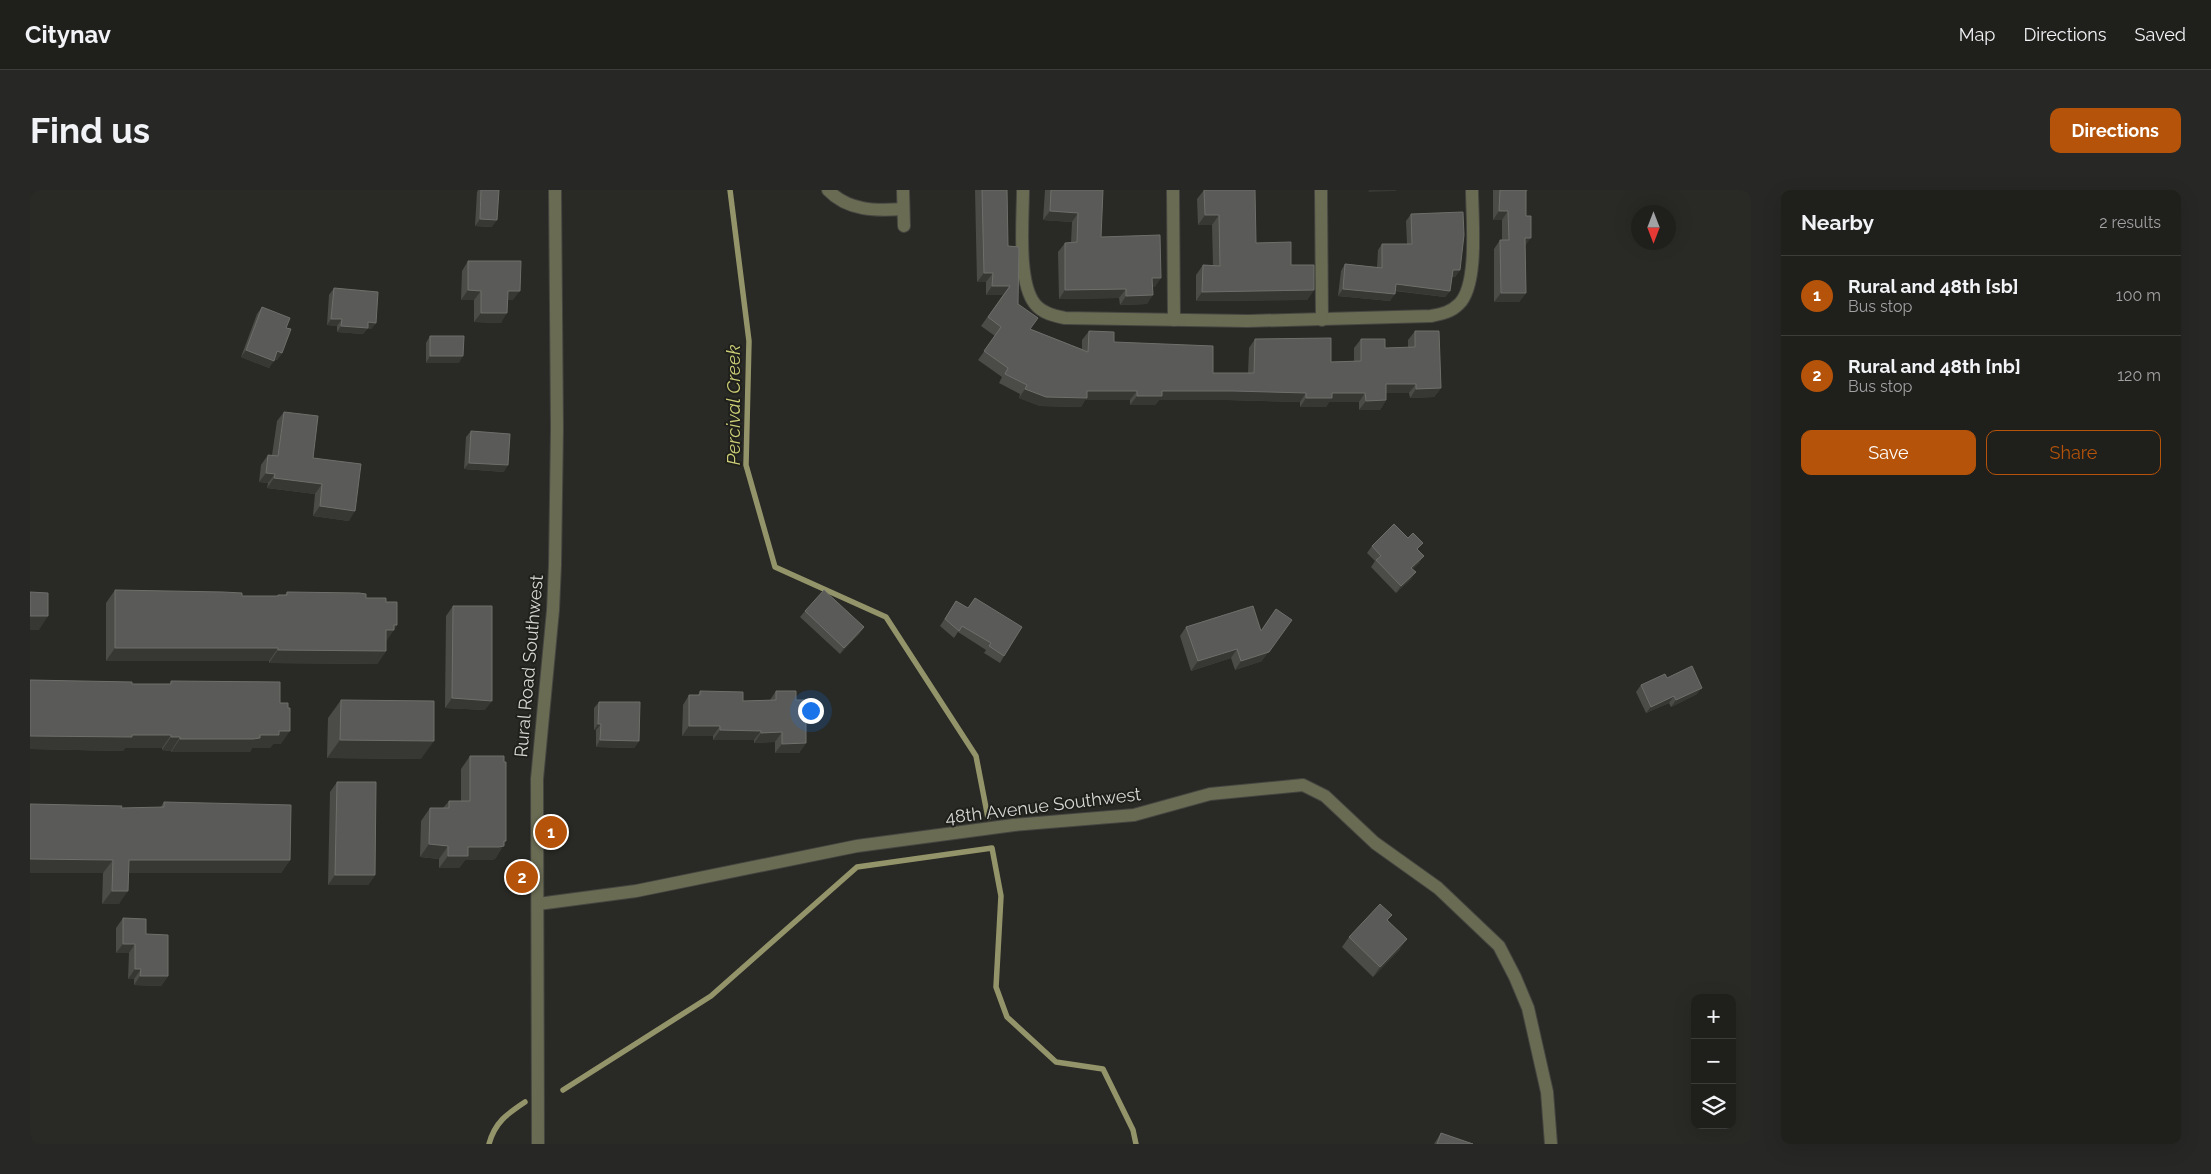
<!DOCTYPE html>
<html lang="en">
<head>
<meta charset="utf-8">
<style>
	body { margin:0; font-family:Raleway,sans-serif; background:#272725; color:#f1f3f6 }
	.controls { position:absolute; right:15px; bottom:15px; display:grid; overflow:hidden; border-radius:10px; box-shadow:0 5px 20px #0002 }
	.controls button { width:45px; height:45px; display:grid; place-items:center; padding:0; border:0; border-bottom:1px solid #3c3d3b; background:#1f1f1c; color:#f1f3f6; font:25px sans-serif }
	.compass { position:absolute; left:1601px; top:15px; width:45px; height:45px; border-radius:50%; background:#1f1f1c; box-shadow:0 5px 20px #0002; rotate:180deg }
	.you { position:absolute; left:780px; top:520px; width:18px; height:18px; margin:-12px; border:4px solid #fff; border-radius:50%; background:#1a73e8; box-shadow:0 0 0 8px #1a73e833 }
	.badge { display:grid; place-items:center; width:32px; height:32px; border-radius:50%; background:#b45309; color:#fff; font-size:16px; font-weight:700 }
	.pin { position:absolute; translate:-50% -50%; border:2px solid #fff; box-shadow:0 1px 5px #0006 }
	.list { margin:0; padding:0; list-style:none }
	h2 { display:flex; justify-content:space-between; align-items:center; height:65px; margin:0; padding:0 20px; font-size:21px }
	h2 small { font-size:16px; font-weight:400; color:#a1a2a3 }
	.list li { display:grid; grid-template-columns:32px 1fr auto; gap:15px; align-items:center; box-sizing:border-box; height:80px; padding:0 20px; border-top:1px solid #3c3d3b }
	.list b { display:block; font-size:19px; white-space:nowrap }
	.list p { margin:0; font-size:16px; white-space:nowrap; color:#a1a2a3 }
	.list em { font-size:16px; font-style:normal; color:#a1a2a3 }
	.actions { display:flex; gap:10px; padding:15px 20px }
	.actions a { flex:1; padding:11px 0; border:1px solid #b45309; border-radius:10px; text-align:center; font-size:18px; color:#b45309 }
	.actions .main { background:#b45309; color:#fff }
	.icon { flex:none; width:28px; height:28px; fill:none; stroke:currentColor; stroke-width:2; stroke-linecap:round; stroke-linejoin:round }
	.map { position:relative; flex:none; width:1721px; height:954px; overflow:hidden; border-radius:10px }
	header { display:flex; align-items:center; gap:30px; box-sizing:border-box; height:70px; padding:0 25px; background:#1f1f1c; border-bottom:1px solid #3c3d3b }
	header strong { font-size:24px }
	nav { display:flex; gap:28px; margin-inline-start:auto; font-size:18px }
	.intro { display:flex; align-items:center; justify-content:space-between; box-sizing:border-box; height:120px; padding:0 30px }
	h1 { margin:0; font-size:35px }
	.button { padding:12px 22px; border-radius:10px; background:#b45309; color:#fff; font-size:18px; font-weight:700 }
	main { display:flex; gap:30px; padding:0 30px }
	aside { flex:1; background:#1f1f1c; border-radius:10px; box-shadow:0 5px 20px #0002 }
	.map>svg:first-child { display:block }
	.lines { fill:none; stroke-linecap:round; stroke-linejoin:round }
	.stream { stroke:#94946a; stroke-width:5.5 }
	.minor-casing { stroke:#454541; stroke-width:14 }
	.minor { stroke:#6a6b53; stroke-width:12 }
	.wall { fill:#4b4c48 }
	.shaded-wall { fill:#373834 }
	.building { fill:#5a5b58; stroke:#6e6e6b }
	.labels { text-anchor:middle; stroke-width:4; stroke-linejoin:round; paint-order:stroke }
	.street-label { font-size:18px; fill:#d6d6d4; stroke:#1f1f1c }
	.water-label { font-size:19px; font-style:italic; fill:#cdce76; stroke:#1f1f1c }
</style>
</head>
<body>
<header>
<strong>Citynav</strong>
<nav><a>Map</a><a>Directions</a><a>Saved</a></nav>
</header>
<div class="intro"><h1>Find us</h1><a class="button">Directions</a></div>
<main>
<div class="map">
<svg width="1721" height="954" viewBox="0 0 1721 954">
	<rect width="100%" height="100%" fill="#292925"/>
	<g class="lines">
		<g class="stream">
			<path d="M700,0L719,151L716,275L745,377L856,427L946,566L958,628"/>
			<path d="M533,900L681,806L827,677L962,658L971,706L966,797L977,827L1026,872L1073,879L1103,940L1106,954"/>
			<path d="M459,954C465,932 477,924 495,912"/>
		</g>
		<g class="minor-casing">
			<g id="minor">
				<path d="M798,0C818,21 846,21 873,19"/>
				<path d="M873,0L874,36"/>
				<path d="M993,0C993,29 987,92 1005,114C1012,123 1024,126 1035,128L1218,131L1401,126C1412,124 1421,122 1429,114C1449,95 1442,27 1442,0"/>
				<path d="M1143,0L1144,130"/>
				<path d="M1291,0L1292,130"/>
				<path d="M508,714L606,701L827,656L984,635L1104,625L1180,604L1273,595L1295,606L1345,653L1408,698L1469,756L1485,787L1498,818L1517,902L1521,954"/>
				<path d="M508,954L507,589L523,420L525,375L527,238L525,0"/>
			</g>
		</g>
		<use href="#minor" class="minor"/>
	</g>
	<g class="wall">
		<path d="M448,0H469L462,37L445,36L447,2Z"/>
		<path d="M945,0H977L978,56L988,114L1000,139L1052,159V150L1059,141L1084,152L1183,183H1218L1219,158L1225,149L1301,172L1324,171V158L1331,149L1355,158H1378V150L1385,141L1411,198L1404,207L1380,208L1379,203H1356V210L1350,220H1329V212H1299L1296,217H1270V212L1197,210H1129L1125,215H1100V210H1055L1051,217L1010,216L989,208L990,204L969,193L972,187L948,170L965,146L951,136L973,105H956V92H947Z"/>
		<path d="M1015,0H1073L1071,47L1125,97H1123L1117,114L1090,115L1089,108L1029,109L1028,62L1035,53H1041L1042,32L1013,30Z"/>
		<path d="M1174,0L1226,53L1261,75L1284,100L1277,110L1166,111V85L1173,75L1183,76L1182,35H1168L1167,9Z"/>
		<path d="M1463,0H1498L1496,2L1495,56L1496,103L1489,112H1464V59L1470,50H1472V30H1463Z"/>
		<path d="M1381,24L1430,80L1425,87H1422L1420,101L1415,107L1365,101L1360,111L1308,106L1311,81L1315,74L1347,77L1348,60L1352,54H1377L1376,31Z"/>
		<path d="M438,71L483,110H478L471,133L444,132V110H431L432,81Z"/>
		<path d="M304,98L346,133L341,139H337L333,144L307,142V136L297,135L299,105Z"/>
		<path d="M232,117L256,138L252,163L247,170L244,169L239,178L211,167L227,124Z"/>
		<path d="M400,146L429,173H396V153Z"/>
		<path d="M254,222L283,268L319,331L283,326L285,304L237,298L238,293L229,292L231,275L238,265H242L247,231Z"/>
		<path d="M441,241L474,282L434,279L436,247Z"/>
		<path d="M1378,348L1388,360L1389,373L1382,379L1381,389L1366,403L1341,377L1345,371L1337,363L1342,356Z"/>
		<path d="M85,400L212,406H247L248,405H255L257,402L336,408L356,412L367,435L356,451V461L347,474L239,473V471H76V413Z"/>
		<path d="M945,408L974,466L970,473L954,463L956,460L928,442L924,448L910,436L926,411L938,418Z"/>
		<path d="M423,416L455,520L415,518L416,426Z"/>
		<path d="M1223,416L1232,471L1205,480L1201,468L1161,481L1150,446L1156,437Z"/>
		<path d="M775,421L834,437L829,444L810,464L770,427Z"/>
		<path d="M1637,488L1667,504L1641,517L1639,513L1616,523L1606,502L1611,495Z"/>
		<path d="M0,490L102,494H140L141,491L251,554H243L240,558H222L220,562H141V561L132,560V558H95L93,561L0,559Z"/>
		<path d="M670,501L713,511L740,510L746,501L766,510L776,553L769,563H745V552L724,553V550H683V546H652L653,515L659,505H668Z"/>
		<path d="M311,510L391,569L297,568L298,528Z"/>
		<path d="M569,512L609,551L604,558L566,557V540H564V518Z"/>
		<path d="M440,566L476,651L465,669L460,670H435L429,678H409V669L390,667L391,631L400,618H413L419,611H431V579Z"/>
		<path d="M307,592L345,685L338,695H298L300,602Z"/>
		<path d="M134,612L260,670L251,683H99L89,714H72L73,683L91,618H130Z"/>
		<path d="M93,728L116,744L138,786L131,796L104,795V789H98L99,763H86V738Z"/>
		<path d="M1358,730L1370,759L1343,787L1312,757L1319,747Z"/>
		<path d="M1411,943L1443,954H1404Z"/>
	</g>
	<g class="shaded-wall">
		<path d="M1339,0H1366V1L1338,2Z"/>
		<path d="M1020,21L1048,23L1042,32L1013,30Z"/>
		<path d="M1469,21H1478L1472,30H1463Z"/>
		<path d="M1175,25H1189L1182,35H1168Z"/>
		<path d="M450,29L467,30L462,37L445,36Z"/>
		<path d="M1495,48H1501L1494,57Z"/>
		<path d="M1423,80H1430L1425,87L1418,86Z"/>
		<path d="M954,83H963L956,92H947Z"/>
		<path d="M1122,88H1131L1125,97H1116Z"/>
		<path d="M1366,94L1420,101L1415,107L1361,100Z"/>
		<path d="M962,96H980L974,105H956Z"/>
		<path d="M1096,99L1089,108L1029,109L1035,100Z"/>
		<path d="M1313,99L1365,104L1360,111L1308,106Z"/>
		<path d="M438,100L451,101L444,110H431Z"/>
		<path d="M1284,100L1277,110L1166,111L1172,102Z"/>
		<path d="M478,101H490L483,110H471Z"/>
		<path d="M1471,103H1496L1489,112H1464Z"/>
		<path d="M1123,105L1117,114L1090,115L1096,106Z"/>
		<path d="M451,123H477L471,133L444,132Z"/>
		<path d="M301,129H312L307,136L297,135Z"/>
		<path d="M338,132L346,133L341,139H337L333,144L307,142L311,136Z"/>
		<path d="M216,160L244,171L239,178L211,167Z"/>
		<path d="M247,161L252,163L247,170L243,168Z"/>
		<path d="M400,166H433L429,173H396Z"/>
		<path d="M1356,194H1386L1379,203H1349Z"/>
		<path d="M1411,198L1404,207L1380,208L1386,199Z"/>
		<path d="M995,199L1057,201H1107L1100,210H1055L1051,217L1010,216L989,208Z"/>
		<path d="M1132,201H1203L1276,203L1270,212L1197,210H1129L1125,215H1100L1107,206Z"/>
		<path d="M1302,203H1335L1329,212H1299L1296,217H1270L1276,208Z"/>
		<path d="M1356,210L1350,220H1329L1336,211Z"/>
		<path d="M439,273L478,275L474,282L434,279Z"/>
		<path d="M236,283L245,284L238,293L229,292Z"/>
		<path d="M244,288L292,294L285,304L237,298Z"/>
		<path d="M290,316L325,321L319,331L283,326Z"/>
		<path d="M1394,366L1389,373L1377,385L1381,378Z"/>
		<path d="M1386,382L1381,389L1366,403L1371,396Z"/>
		<path d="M0,426H18L9,440H0Z"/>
		<path d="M1262,430L1232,471L1205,480L1211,471Z"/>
		<path d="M364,435H367L355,453L356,440Z"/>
		<path d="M834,437L829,444L810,464L814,458Z"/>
		<path d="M85,458H248L239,471H76Z"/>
		<path d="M1207,459L1201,468L1161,481L1168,471Z"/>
		<path d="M248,460L356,461L347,474L239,473Z"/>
		<path d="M1672,498L1667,504L1641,517L1646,510Z"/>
		<path d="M1644,506L1639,513L1616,523L1621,517Z"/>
		<path d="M422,508L462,511L455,520L415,518Z"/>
		<path d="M568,534H571L566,540H564Z"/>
		<path d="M659,536H690L683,546H652Z"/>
		<path d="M690,540L731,541L724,550H683Z"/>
		<path d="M249,541H260L251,554H243L240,558H222L220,562H141L150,549L230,545Z"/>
		<path d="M752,542L745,552L724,553L731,543Z"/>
		<path d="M102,545H141L132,558H95L93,561L0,559V546Z"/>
		<path d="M141,547H150L141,561L132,560Z"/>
		<path d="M310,550L404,551L391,569L297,568Z"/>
		<path d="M570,550L609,551L604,558L566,557Z"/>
		<path d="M776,553L769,563H745L752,554Z"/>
		<path d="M474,651H476L465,669L460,670H435L429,678H409L418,666L438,657Z"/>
		<path d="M399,654L418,656L409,669L390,667Z"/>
		<path d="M0,669L83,670L73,683H0Z"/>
		<path d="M99,670H260L251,683H90Z"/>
		<path d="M305,685H345L338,695H298Z"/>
		<path d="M82,701H98L89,714H72Z"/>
		<path d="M1377,749L1370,759L1343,787L1350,777Z"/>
		<path d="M93,754H105L99,763H86Z"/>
		<path d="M105,779H111L104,789H98Z"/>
		<path d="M110,786H138L131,796L104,795Z"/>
	</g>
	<g class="building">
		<path d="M451,0H469L467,30L450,29Z"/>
		<path d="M952,0H977L978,56L989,57L988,114L1008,128L1000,139L1058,162L1059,141L1084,142V152L1183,156V183H1224L1225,149L1301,148V172L1331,171V149H1355V158L1385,157V141H1409L1411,198L1386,199V194H1356V210L1336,211L1335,203H1302V208H1276V203L1203,201H1132V206H1107V201H1057V208L1016,207L995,199L997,195L975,184L978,178L954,161L971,137L958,127L980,96H962L963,83H954Z"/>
		<path d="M1021,0H1073L1071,47L1130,45L1131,88H1122L1123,105L1096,106V99L1035,100V53L1047,52L1048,23L1020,21Z"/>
		<path d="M1174,0H1225L1226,53L1261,52V75H1284V100L1172,102L1173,75L1190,76L1189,25H1175Z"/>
		<path d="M1470,0H1496V26H1501V48H1495L1496,103H1471L1470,50H1479L1478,21H1469Z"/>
		<path d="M1433,22L1434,45L1430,80H1423L1420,101L1366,94L1365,104L1313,99L1315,74L1352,78V54H1382L1381,24Z"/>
		<path d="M438,71H491L490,101H478L477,123H451V101L438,100Z"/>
		<path d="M304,98L348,102L346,133L338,132V138L311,136L312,129H301Z"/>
		<path d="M232,117L260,128L256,138L261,139L252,163L247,161L244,171L216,160Z"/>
		<path d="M400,146H434L433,166H400Z"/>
		<path d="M254,222L288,226L283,268L331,274L325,321L290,316L292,294L244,288L245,284L236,283L238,265L248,266Z"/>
		<path d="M441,241L480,244L478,275L439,273Z"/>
		<path d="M1364,334L1378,348L1383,343L1393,353L1387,359L1394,366L1381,378L1386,382L1371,396L1346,370L1351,366L1342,356Z"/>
		<path d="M85,400L193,402L212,403V406H248V405H257V402L329,403L336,404V408H356V412H367V435H364V440H356V461L248,460V458H85Z"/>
		<path d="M794,400L834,437L814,458L775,421Z"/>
		<path d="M0,402L18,403V426H0Z"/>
		<path d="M945,408L992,437L974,466L959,456L961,453L932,436L929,441L915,429L926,411L938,418Z"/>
		<path d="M423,416H462V511L422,508Z"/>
		<path d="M1223,416L1231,441L1246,419L1262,430L1239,462L1211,471L1207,459L1168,471L1156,437Z"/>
		<path d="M1662,476L1672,498L1646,510L1644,506L1621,517L1611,495L1635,484L1637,488Z"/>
		<path d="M0,490L102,492V494H141V491L250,492V513H258V518H260V541H249V545H230V548L223,549H150V547H141V545H102V547L0,546Z"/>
		<path d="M670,501L713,502V511L746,510V501H766V510H776V553L752,554V542L731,543V541L690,540V536H659V505H670Z"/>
		<path d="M311,510L404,511V551L310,550Z"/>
		<path d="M569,512H610L609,551L570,550L571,534H568Z"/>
		<path d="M440,566H474V572H476V651H474V656L469,657H438V666H418V656L399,654L400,618H419V611H440Z"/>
		<path d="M307,592H346L345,685H305Z"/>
		<path d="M134,612L261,615L260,670H99L98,701H82L83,670L0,669V614L92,616L91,618L134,617Z"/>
		<path d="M1350,714L1362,725L1357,730L1377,749L1350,777L1319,747Z"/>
		<path d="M93,728L116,729V744L138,745V786H110L111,779H105V754H93Z"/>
		<path d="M1411,943L1443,954H1407Z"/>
	</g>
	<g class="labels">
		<g class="street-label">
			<text transform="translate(499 476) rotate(-85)" y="6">Rural Road Southwest</text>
			<text transform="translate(1013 616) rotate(-7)" y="6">48th Avenue Southwest</text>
		</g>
		<g class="water-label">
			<text transform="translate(703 215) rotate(-90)" y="7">Percival Creek</text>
		</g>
	</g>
</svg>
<div class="controls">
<button>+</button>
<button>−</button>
<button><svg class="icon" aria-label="layers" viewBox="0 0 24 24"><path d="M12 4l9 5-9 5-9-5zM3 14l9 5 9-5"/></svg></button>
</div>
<svg class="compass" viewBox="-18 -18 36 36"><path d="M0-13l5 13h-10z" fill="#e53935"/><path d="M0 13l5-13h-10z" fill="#a1a2a3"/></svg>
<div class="you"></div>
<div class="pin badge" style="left:521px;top:642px">1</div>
<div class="pin badge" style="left:492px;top:687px">2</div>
</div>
<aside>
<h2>Nearby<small>2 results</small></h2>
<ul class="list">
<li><span class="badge">1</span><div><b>Rural and 48th [sb]</b><p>Bus stop</p></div><em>100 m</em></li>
<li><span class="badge">2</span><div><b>Rural and 48th [nb]</b><p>Bus stop</p></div><em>120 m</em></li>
</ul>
<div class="actions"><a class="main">Save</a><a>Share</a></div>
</aside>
</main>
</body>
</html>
